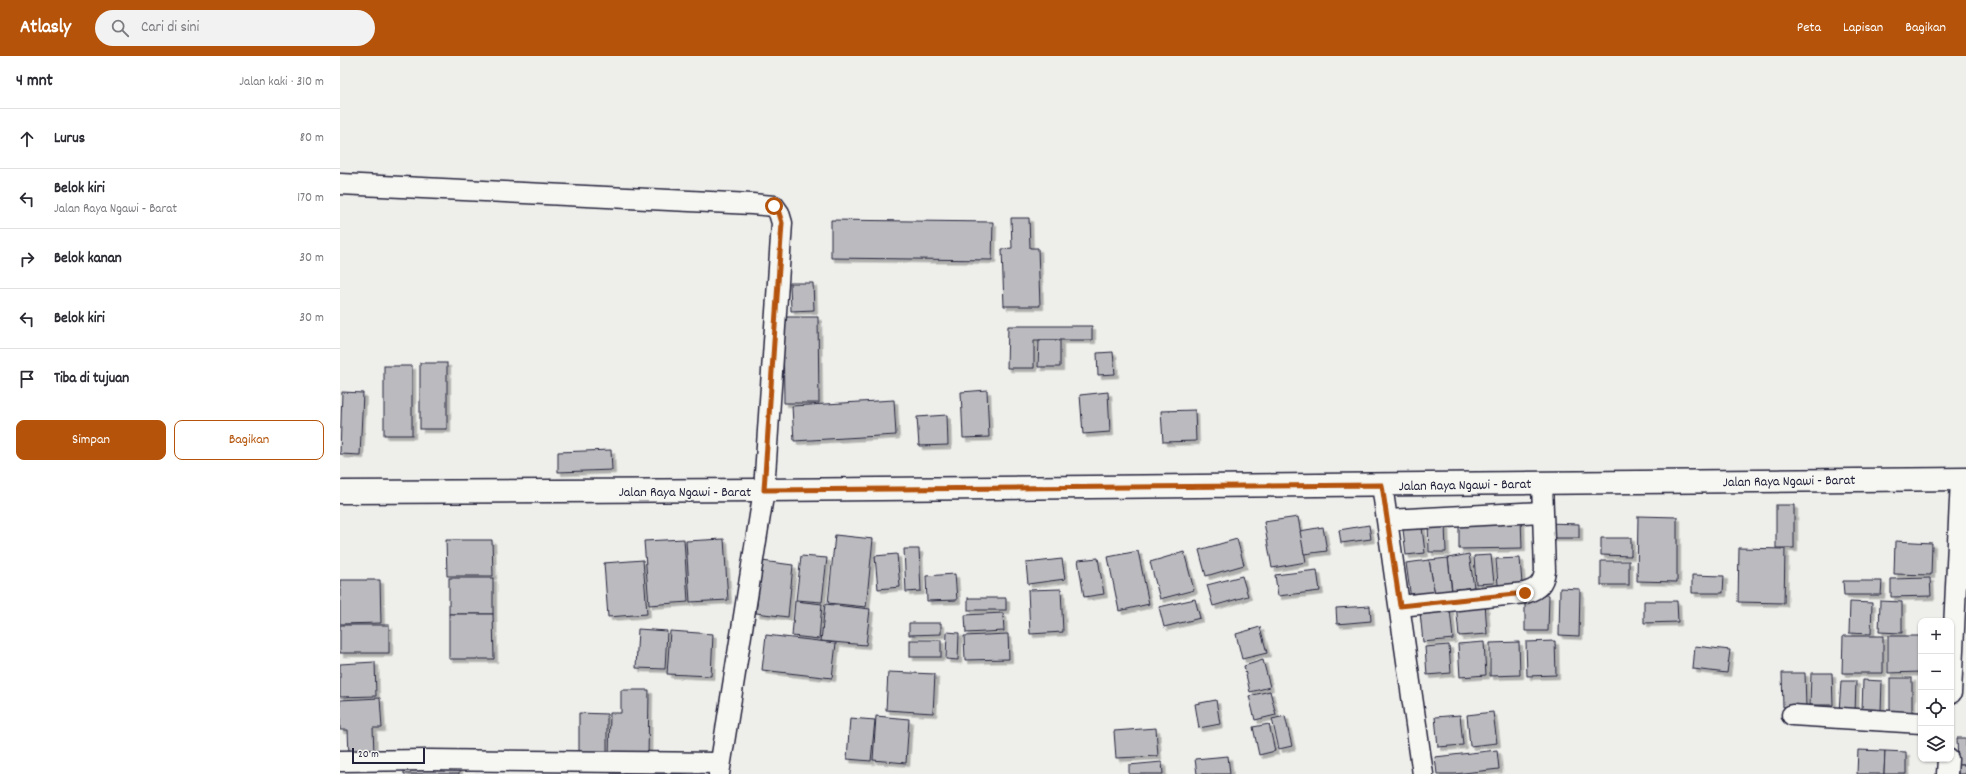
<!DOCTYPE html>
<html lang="id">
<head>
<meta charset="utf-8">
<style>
	body { margin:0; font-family:Dekko,sans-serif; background:#f2f2f3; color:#2b2b33 }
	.controls { position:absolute; right:12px; bottom:12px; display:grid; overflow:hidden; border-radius:8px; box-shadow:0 1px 3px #0004 }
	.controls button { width:36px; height:36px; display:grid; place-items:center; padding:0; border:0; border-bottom:1px solid #e1e1e2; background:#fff; color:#2b2b33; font:20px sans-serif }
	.scale { position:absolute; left:12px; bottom:10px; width:73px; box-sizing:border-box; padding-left:4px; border:2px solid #22223b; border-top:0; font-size:11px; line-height:14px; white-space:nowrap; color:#22223b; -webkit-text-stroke:3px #f6f6f2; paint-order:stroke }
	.stop { position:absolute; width:12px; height:12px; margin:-9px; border:3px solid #b45309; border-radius:50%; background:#fff }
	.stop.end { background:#b45309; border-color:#fff; box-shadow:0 1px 4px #0008 }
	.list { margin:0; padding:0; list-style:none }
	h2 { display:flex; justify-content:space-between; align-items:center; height:52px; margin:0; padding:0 16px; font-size:17px }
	h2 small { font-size:13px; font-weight:400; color:#7c7c81 }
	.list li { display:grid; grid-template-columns:26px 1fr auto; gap:12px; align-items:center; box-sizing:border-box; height:60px; padding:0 16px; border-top:1px solid #e1e1e2 }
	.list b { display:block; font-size:15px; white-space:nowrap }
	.list p { margin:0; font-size:13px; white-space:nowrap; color:#7c7c81 }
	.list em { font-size:13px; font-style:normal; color:#7c7c81 }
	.actions { display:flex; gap:8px; padding:12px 16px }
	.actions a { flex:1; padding:9px 0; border:1px solid #b45309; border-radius:8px; text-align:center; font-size:14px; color:#b45309 }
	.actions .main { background:#b45309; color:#fff }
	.icon { flex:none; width:22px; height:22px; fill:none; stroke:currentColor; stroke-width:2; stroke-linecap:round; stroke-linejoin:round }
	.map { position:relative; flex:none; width:1626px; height:718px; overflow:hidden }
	header { display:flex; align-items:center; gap:24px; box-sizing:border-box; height:56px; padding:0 20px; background:#b45309; color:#fff }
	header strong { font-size:19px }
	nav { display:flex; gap:22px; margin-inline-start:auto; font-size:14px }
	.search { width:280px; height:36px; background:#f2f2f3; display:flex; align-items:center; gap:10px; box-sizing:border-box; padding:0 14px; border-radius:22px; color:#7c7c81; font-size:15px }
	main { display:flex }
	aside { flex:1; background:#fff }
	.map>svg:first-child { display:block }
	.building { fill:#bbbbbf; stroke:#22223b; filter:url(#shadow) }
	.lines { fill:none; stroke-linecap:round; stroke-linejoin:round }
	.street-casing { stroke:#22223b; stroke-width:23 }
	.secondary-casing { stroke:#22223b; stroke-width:25 }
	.street { stroke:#f6f6f2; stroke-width:20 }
	.secondary { stroke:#f6f6f2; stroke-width:22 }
	.route { stroke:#b45309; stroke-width:5 }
	.labels { text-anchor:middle; stroke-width:3; stroke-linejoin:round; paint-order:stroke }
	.street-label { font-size:14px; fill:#22223b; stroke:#f6f6f2 }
</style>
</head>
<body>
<header>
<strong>Atlasly</strong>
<div class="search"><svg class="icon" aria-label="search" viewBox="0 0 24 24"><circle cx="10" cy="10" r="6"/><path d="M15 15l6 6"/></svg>Cari di sini</div>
<nav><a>Peta</a><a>Lapisan</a><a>Bagikan</a></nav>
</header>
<main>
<aside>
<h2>4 mnt<small>Jalan kaki · 310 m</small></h2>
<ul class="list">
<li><svg class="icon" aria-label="ahead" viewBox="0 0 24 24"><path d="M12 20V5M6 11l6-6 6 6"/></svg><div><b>Lurus</b></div><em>80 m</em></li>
<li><svg class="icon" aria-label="left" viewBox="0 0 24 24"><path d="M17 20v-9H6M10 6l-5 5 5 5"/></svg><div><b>Belok kiri</b><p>Jalan Raya Ngawi - Barat</p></div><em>170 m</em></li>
<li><svg class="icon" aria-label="right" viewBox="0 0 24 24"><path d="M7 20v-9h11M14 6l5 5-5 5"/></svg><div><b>Belok kanan</b></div><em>30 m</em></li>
<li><svg class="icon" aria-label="left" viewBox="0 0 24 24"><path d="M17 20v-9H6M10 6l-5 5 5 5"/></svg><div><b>Belok kiri</b></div><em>30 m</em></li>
<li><svg class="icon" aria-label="arrive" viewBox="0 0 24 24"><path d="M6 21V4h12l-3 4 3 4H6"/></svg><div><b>Tiba di tujuan</b></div></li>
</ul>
<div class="actions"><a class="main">Simpan</a><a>Bagikan</a></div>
</aside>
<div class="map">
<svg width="1626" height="718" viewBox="0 0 1626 718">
	<defs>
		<filter id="shadow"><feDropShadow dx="3.5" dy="3.5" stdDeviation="0" flood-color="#0004"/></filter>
	</defs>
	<rect width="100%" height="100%" fill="#eeeeeb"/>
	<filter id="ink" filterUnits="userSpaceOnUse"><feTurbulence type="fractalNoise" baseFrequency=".025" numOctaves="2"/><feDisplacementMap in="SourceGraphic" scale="8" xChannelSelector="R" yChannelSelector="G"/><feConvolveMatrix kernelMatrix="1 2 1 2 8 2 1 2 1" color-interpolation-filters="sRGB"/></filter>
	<g filter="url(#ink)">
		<g class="building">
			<path d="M671,162H689L690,192H698L700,250H664L662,193L672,192Z"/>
			<path d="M491,164L653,166L652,204L491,202Z"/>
			<path d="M450,227H473L474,254L451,255Z"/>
			<path d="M443,261H478L479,347H444Z"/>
			<path d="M668,270H752V284H694V312H667Z"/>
			<path d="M699,284H720V311H698Z"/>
			<path d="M773,296L775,318L758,319L757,297Z"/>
			<rect x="80" y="307" width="27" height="66"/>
			<rect x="44" y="310" width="28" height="69"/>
			<path d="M647,334L649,381L623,382L621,336Z"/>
			<path d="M2,336L23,337L20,399L0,398Z"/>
			<path d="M768,336L770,376L743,378L740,339Z"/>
			<path d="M554,344L556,379L454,385L452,350Z"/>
			<path d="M855,354L856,385L823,386L821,355Z"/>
			<path d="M607,359L608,389L579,390L577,361Z"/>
			<path d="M271,394L272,414L218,416V396Z"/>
			<rect x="1436" y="449" width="18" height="43"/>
			<path d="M1298,460L1337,461V526L1297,525Z"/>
			<path d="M958,461L966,506L932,512L924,466Z"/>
			<path d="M1181,462L1182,492L1119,493V463Z"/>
			<path d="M1081,463L1085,497L1066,499L1062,465Z"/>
			<path d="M1088,467H1105L1106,496H1089Z"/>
			<path d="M1205,467L1239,468V482H1205Z"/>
			<path d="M1029,469L1031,483L1001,487L999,474Z"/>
			<path d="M983,471L987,495L964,498L960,475Z"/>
			<path d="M495,479L533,483L526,551L488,547Z"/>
			<path d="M1261,482H1291V500L1261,499Z"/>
			<path d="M344,483L348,546L309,549L304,485Z"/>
			<path d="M384,483L388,544L350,546L346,485Z"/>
			<path d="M897,483L904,509L866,520L859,494Z"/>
			<path d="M106,484H152L153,520H107Z"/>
			<path d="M1555,485L1592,487L1591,519L1554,518Z"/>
			<path d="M1399,492L1445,493L1444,547L1398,546Z"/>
			<path d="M564,493H579L581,535L566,536Z"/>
			<path d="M798,495L809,548L779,555L768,501Z"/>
			<path d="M844,496L854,534L820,543L810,506Z"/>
			<path d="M557,498L560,531L538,533L535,500Z"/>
			<path d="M1129,498L1134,531L1112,534L1108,502Z"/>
			<path d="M1151,499L1154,527L1136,528L1134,500Z"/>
			<path d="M461,500L487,502L482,546L456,544Z"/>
			<path d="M758,502L764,538L744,541L738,504Z"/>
			<path d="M1108,502L1112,537L1095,539L1089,504Z"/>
			<path d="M1180,502L1182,528L1158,529L1156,503Z"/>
			<path d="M722,503L725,523L688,528L686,507Z"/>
			<path d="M303,504L307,558L268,561L264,507Z"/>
			<path d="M1089,504L1095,539L1071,543L1066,507Z"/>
			<path d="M422,505L453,509L448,561L416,557Z"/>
			<rect x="1261" y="505" width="28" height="24"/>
			<path d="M977,514L980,535L938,540L935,519Z"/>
			<path d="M615,518L617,544L587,545L586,520Z"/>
			<path d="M1352,519L1384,520L1383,537H1352Z"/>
			<path d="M902,520L908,540L873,550L867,529Z"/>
			<rect x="109" y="522" width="44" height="36"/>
			<path d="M1590,522L1591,540L1551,541V523Z"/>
			<path d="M0,524H40L41,567L0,568Z"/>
			<path d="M1503,525H1542L1541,539H1504Z"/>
			<path d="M1220,532L1240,533L1239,580L1219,579Z"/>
			<path d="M721,533L723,576L690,578L688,534Z"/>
			<path d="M1185,539H1209L1208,575H1185Z"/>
			<rect x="628" y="542" width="38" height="12"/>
			<path d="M855,543L860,562L824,571L819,551Z"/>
			<path d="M455,545L482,548L479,583L452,580Z"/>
			<path d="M1304,545H1337L1338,566L1304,567Z"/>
			<path d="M1540,545L1562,546V577L1539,576Z"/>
			<path d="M1145,546L1147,578L1119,580L1116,548Z"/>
			<path d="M1510,546L1532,547L1531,578L1509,577Z"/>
			<path d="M485,548L530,553L526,589L481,585Z"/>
			<path d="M1030,550L1031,565L997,568L996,552Z"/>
			<path d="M1110,553L1113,583L1083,586L1080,556Z"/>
			<path d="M663,557L664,575L626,577L625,559Z"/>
			<path d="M109,558H153L154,603H109Z"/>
			<path d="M569,567H601V578L569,579Z"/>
			<rect x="0" y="569" width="49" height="28"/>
			<path d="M920,571L927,597L902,603L896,578Z"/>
			<path d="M298,573L327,575L325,613L296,612Z"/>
			<path d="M330,575L373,578L371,620L327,618Z"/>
			<path d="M607,576L619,577L618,604L606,603Z"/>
			<path d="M668,578L669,603L625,604L624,580Z"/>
			<path d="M426,579L496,587L492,622L422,614Z"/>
			<path d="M1503,580H1543V617H1502Z"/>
			<path d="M1548,580H1581V616L1548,617Z"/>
			<rect x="570" y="584" width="31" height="17"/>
			<path d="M1215,585L1216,619L1187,620L1186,586Z"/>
			<path d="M1144,586L1146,619L1120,621L1118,588Z"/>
			<path d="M1179,586L1180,619L1150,620V587Z"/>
			<path d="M1109,589L1111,617L1087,619L1085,591Z"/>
			<path d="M1355,590L1390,594L1387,617L1353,613Z"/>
			<path d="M923,604L930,631L910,636L904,610Z"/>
			<path d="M35,606L36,640L0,641V608Z"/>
			<path d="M548,616L595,618L593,657L546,654Z"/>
			<path d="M1442,617H1465L1466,651H1443Z"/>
			<path d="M1471,617H1492L1493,649H1470Z"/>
			<rect x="1550" y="622" width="22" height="36"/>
			<path d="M1523,624L1542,625L1541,655L1522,654Z"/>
			<path d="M1501,625H1516L1515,657L1499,656Z"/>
			<path d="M281,634H309L308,702L269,701L270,657H281Z"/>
			<path d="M930,635L936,659L915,664L909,640Z"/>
			<path d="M40,642L42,672H33L34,698L9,700L8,674H0V644Z"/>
			<path d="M876,644L880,668L859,672L855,648Z"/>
			<path d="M1153,656L1157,687L1130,690L1127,659Z"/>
			<path d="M239,657L267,658V700H239Z"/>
			<path d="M1120,659L1123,689L1098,691L1095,661Z"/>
			<path d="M536,660L569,663L566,707L533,704Z"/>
			<path d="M945,660L952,690L939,693L932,663Z"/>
			<path d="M510,662L535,664L531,705L507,703Z"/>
			<path d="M929,668L935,695L919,699L913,671Z"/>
			<path d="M816,672L818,700L776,702L774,675Z"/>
			<path d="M1617,682H1626V709H1618Z"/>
			<path d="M1157,694L1159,713L1115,718H1097L1095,701Z"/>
			<path d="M1518,694L1545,695L1544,718H1517Z"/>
			<path d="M1545,695L1566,696V718H1544Z"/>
			<path d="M888,700L890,718H857L855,703Z"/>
			<path d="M119,705V718H64V706Z"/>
			<path d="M822,706L823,718H789V709Z"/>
			<rect x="1618" y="709" width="8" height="9"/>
			<path d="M271,713L344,714V718H271Z"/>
		</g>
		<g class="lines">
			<g class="street-casing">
				<g id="street">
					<path d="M0,128L412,148L434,150L439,157L442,167L424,434L379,718"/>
					<path d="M1042,429L1083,718"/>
					<path d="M1048,464L1202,456"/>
					<path d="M1060,550L1185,537C1198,533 1203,528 1205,515L1202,427"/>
					<path d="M1611,637L1621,423"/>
					<path d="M1452,659L1581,667"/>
					<path d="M0,705L89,704L380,707"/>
					<path d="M1607,718L1608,703"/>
				</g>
			</g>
			<g class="secondary-casing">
				<path id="secondary" d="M0,436L424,434L1626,423"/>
			</g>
			<use href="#street" class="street"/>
			<use href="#secondary" class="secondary"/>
		</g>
	</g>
	<g class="lines" filter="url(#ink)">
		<path class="route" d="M434,150L439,157L442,167L424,434L1042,429L1060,550L1185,537"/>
	</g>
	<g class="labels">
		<g class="street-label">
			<text transform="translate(1449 424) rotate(-1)" y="5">Jalan Raya Ngawi - Barat</text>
			<text transform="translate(1125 428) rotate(-1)" y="5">Jalan Raya Ngawi - Barat</text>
			<text x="345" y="440">Jalan Raya Ngawi - Barat</text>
		</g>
	</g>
</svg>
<div class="controls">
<button>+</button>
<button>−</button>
<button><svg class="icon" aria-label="locate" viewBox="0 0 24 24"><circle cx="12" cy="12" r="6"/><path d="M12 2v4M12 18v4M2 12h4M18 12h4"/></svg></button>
<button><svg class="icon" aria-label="layers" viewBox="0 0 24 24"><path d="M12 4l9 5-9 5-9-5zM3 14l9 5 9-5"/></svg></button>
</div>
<div class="scale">20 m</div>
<div class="stop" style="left:434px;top:150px"></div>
<div class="stop end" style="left:1185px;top:537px"></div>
</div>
</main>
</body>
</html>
